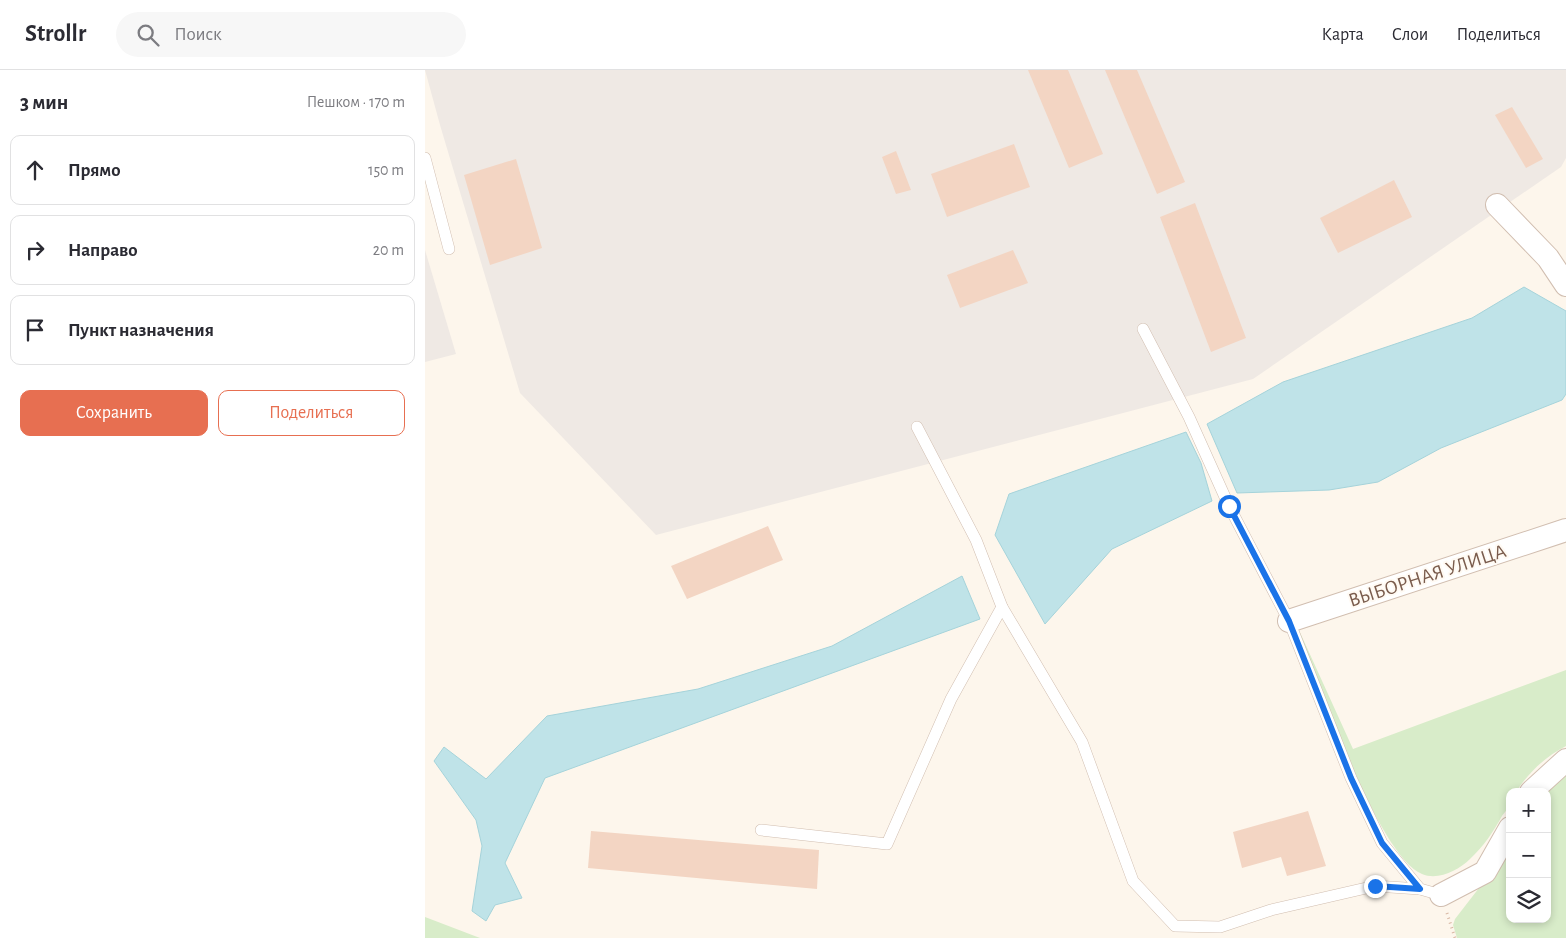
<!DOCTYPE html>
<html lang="ru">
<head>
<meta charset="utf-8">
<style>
	body { margin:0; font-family:"Alegreya Sans",sans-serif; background:#f7f7f7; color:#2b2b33 }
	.controls { position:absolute; right:15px; bottom:15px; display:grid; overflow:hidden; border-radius:10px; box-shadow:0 2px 8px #0003 }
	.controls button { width:45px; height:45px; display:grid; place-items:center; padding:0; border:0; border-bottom:1px solid #e1e1e2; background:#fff; color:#2b2b33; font:25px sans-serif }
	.stop { position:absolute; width:15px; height:15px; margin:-11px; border:4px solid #1a73e8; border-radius:50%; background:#fff }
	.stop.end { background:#1a73e8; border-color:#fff; box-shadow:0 1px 5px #0008 }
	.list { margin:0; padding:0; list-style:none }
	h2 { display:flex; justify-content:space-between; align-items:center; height:65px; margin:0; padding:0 20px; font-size:21px }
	h2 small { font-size:16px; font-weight:400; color:#7c7c81 }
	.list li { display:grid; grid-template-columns:32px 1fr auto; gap:15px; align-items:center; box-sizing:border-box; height:70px; margin:0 10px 10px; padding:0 10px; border:1px solid #e1e1e2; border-radius:10px }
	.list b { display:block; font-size:19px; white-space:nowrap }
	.list em { font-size:16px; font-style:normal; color:#7c7c81 }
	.actions { display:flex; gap:10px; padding:15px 20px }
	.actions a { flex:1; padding:11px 0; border:1px solid #e76f51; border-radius:10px; text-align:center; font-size:18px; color:#e76f51 }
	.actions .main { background:#e76f51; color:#fff }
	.icon { flex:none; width:28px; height:28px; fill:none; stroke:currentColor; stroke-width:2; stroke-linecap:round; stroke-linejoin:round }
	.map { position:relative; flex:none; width:1141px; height:868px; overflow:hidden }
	header { display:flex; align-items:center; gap:30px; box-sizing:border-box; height:70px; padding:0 25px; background:#fff; border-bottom:1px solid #e1e1e2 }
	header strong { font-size:24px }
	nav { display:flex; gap:28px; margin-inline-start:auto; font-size:18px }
	.search { width:350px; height:45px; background:#f7f7f7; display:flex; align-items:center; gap:12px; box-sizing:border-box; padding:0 18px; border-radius:28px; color:#7c7c81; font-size:19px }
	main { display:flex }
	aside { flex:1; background:#fff }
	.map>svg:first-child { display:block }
	.industrial { fill:#efe9e4 }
	.green { fill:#d8ecc9 }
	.water { fill:#bfe3e8; stroke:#a5d3da }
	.building { fill:#f3d5c3 }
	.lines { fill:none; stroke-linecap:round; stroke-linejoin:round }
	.lane-casing { stroke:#d1beb0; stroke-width:12 }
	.street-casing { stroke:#d1beb0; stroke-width:24 }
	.path { stroke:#d9b8a5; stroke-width:3; stroke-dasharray:1 4; stroke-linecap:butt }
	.lane { stroke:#fff; stroke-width:11 }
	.street { stroke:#fff; stroke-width:22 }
	.route { stroke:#1a73e8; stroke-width:6 }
	.labels { text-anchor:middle; stroke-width:4; stroke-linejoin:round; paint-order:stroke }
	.street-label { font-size:20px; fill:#7a5c4d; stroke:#fffaf3 }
</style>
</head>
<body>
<header>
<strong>Strollr</strong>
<div class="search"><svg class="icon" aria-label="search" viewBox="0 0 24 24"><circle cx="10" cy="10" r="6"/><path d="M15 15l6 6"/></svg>Поиск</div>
<nav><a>Карта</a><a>Слои</a><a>Поделиться</a></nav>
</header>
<main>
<aside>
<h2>3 мин<small>Пешком · 170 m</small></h2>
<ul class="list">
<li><svg class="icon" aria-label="ahead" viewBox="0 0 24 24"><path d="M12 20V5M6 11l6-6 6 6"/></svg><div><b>Прямо</b></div><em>150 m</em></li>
<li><svg class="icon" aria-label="right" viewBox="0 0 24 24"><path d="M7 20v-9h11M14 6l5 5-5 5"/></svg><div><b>Направо</b></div><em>20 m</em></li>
<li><svg class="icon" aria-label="arrive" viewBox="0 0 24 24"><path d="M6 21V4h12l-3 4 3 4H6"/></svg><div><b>Пункт назначения</b></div></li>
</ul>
<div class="actions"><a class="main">Сохранить</a><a>Поделиться</a></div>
</aside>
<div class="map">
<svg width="1141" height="868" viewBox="0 0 1141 868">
	<rect width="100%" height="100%" fill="#fdf6ec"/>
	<g class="industrial">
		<path d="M0,0H1141V88L1136,97L828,309L231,465L95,323L15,55Z"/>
		<path d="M0,180L31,284L0,292Z"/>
	</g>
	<g class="green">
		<path d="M873,558L928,679L1141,600V676C1120,687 1104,702 1091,722H1085C1085,725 1086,730 1085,733C1084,738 1079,743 1077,746C1068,762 1059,776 1045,789C1034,800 1013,811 997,804C952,785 892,608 873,558Z"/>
		<path d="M1141,694V868H1032L1028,855L1030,849L1064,805L1085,765V849H1122V722Z"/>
		<path d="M0,847L55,868H0Z"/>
	</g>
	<g class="water">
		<path d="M1099,217L1141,241V324L1137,330L1016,378L953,412L904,420L812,423L782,354L858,312L1047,248Z"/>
		<path d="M761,362L776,393L787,431L687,479L620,554L570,465L584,424Z"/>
		<path d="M537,506L555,549L120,708L80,793L97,828L70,835L61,851L47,841L57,776L51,750L9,691L19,677L61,709L122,646L273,619L407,576Z"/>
	</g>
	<g class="building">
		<path d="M603,0H643L678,84L644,98Z"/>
		<path d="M680,0H712L760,112L732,124Z"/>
		<path d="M1087,37L1118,89L1101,98L1070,45Z"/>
		<path d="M589,74L605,117L522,147L506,104Z"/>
		<path d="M471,81L486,120L471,124L457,87Z"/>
		<path d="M91,89L117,178L65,195L39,105Z"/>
		<path d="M969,110L987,147L913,183L895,148Z"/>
		<path d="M770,133L821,268L786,282L735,147Z"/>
		<path d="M588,180L603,213L535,238L522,205Z"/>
		<path d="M343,456L358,490L262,529L246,496Z"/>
		<path d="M883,741L901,796L862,806L856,787L817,798L808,762Z"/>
		<path d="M166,761L394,780L392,819L163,798Z"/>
	</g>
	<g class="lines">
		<g class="lane-casing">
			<g id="lane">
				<path d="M0,88L24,179"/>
				<path d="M718,259L764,347L804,436L864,551L926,708L957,773L995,819L1016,825"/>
				<path d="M492,357L551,470L577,537L657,672L708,811L750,856L795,857L846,840L950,816L995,819"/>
				<path d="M336,760L462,774L526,629L577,537"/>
			</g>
		</g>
		<g class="street-casing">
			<g id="street">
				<path d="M1072,135L1123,188L1141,215"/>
				<path d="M864,551L1141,460"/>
				<path d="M1106,722L1141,690"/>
				<path d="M1016,825L1060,802L1085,758"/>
			</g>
		</g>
		<path class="path" d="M1022,843L1030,868"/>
		<use href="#lane" class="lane"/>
		<use href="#street" class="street"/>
	</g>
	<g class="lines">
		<path class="route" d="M804,436L864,551L926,708L957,773L995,819L950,816"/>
	</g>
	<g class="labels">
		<g class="street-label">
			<text transform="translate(1002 505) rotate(-18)" y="7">ВЫБОРНАЯ УЛИЦА</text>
		</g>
	</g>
</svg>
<div class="controls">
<button>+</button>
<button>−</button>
<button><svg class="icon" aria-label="layers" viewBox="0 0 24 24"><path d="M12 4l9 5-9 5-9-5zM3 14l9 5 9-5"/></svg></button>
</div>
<div class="stop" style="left:804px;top:436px"></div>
<div class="stop end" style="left:950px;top:816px"></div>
</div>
</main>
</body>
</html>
